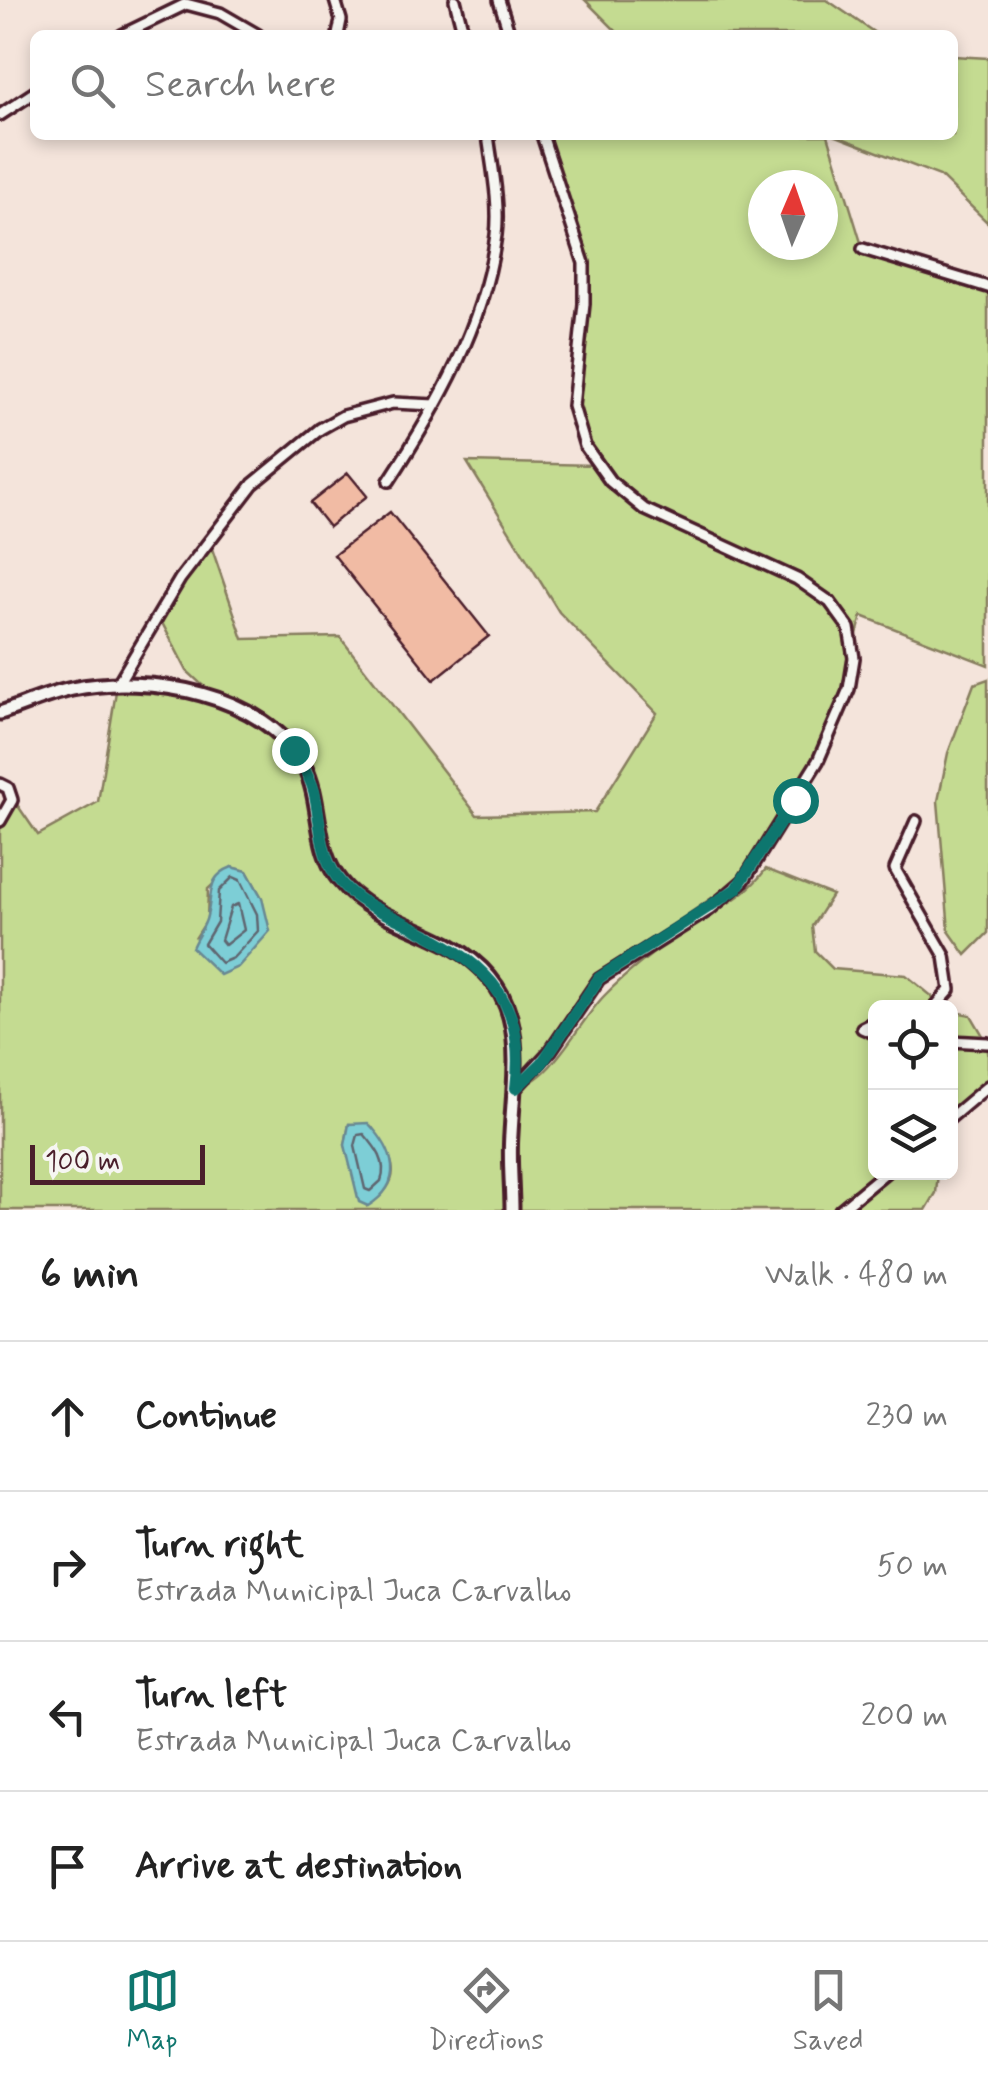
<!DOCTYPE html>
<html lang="en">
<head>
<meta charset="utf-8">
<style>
	body { margin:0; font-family:Mynerve,sans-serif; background:#f2f2f2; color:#222 }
	.controls { position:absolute; right:30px; bottom:30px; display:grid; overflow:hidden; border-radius:15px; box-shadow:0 5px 15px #0003 }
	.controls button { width:90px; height:90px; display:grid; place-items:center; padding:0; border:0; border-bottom:2px solid #e0e0e0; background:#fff; color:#222; font:50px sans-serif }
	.compass { position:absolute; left:748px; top:170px; width:90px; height:90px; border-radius:50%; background:#fff; box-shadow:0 5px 15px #0003; rotate:2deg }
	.scale { position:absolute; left:30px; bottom:25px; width:175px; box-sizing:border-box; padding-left:10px; border:5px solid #4a1f2b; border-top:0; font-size:28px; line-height:35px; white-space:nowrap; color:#4a1f2b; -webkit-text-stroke:8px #f6f6f2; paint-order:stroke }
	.stop { position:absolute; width:30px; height:30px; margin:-22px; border:8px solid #0f766e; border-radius:50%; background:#fff }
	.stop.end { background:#0f766e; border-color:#fff; box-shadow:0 2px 10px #0008 }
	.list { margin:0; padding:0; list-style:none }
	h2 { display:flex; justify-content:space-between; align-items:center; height:130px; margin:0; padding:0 40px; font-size:42px }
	h2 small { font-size:32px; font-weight:400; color:#767676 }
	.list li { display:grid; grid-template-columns:65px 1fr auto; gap:30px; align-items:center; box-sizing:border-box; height:150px; padding:0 40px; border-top:2px solid #e0e0e0 }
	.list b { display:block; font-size:38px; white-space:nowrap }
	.list p { margin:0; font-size:32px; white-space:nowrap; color:#767676 }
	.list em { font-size:32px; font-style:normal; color:#767676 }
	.icon { flex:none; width:55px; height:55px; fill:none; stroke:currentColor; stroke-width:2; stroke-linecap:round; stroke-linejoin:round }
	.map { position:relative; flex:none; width:988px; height:1210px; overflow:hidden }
	.search { position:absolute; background:#fff; box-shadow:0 5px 15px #0003; left:30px; right:30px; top:30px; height:110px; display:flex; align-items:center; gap:25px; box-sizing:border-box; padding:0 35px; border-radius:15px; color:#767676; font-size:38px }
	.sheet { height:730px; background:#fff }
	nav { display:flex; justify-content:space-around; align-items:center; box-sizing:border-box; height:140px; border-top:2px solid #e0e0e0; background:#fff; font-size:28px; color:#767676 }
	nav a { display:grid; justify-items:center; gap:5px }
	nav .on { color:#0f766e }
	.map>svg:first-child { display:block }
	.green { fill:#c4db91; stroke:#877d5e; stroke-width:2.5; fill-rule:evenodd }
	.water { fill:#7dced6; stroke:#698892; stroke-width:2.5 }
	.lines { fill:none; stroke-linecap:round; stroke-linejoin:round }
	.shore { stroke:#5e656f; stroke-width:2.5 }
	.building { fill:#f1bba4; stroke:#4a1f2b; stroke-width:2.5 }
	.minor-casing { stroke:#4a1f2b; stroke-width:16 }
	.tertiary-casing { stroke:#4a1f2b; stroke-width:19 }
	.minor { stroke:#f6f6f2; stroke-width:9 }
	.tertiary { stroke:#f6f6f2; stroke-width:11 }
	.route { stroke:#0f766e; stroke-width:12 }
</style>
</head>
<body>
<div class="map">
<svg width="988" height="1210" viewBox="0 0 988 1210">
	<rect width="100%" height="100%" fill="#f4e4db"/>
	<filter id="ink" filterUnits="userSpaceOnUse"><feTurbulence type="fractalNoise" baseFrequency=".01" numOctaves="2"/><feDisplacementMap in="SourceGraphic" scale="20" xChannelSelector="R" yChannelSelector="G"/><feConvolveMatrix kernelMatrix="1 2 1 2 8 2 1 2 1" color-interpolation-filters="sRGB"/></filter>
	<g filter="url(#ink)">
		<g class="green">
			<path d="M585,0H827L878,35H620Z"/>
			<path d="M953,56L988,58V223L940,176L834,135H953Z"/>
			<path d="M542,135H828L863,249L988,288V665L862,616L828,740L749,872L624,959L517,1087C552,1081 578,1023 604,996C630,969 663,945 694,924C721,907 746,896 766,869L832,895L812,926L815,951L833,969L906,975L945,1007L876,1008V1172L938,1173L936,1193L926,1210H0V821L16,803L38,835L98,802L117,685L213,695L187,671L157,613L209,540L243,639L340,637L477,815L595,812L657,713L559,612L467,462L595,465L573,406L584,263ZM763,185H823V245H763ZM232,867L247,871L262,898L266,924L196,937L207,920L208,889ZM349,1124L371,1126C393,1159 408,1179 367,1206L345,1145Z"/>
			<path d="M988,679V933L966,955L949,931L938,801L948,753L974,684Z"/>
			<path d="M951,1011L971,1015L988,1044V1086L951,1118Z"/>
		</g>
		<g class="water">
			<path d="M232,867L247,871L262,898L270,931L238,967L220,975L192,948C196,937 205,927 207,916C213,894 206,877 232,867Z"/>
			<path d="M368,1123C395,1151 405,1183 368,1206L359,1202L345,1145L349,1124Z"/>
		</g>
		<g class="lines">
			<g class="shore">
				<path d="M233,877L240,880L257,914L258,931L233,958L221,963L204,944L217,922L219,891Z"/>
				<path d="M238,904L244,930L225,945L221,940L231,907Z"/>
				<path d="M358,1135L364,1134C376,1148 388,1162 381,1181L370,1191L365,1189L355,1146Z"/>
			</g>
		</g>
		<g class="building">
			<path d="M348,473L367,496L329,527L310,503Z"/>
			<path d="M390,512L489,636L434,680L334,555Z"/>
		</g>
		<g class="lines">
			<g class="minor-casing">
				<g id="minor">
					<path d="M335,0L341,20L338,35"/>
					<path d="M455,0L464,35"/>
					<path d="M499,0L510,35"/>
					<path d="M122,35L186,4L220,13L258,35"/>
					<path d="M0,115L35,92"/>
					<path d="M863,249L988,287"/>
					<path d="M389,481C438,406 484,326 496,235C500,203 492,166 488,135"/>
					<path d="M117,685L180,579L253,484L320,429L343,416L393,403L435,405"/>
					<path d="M0,784L8,788L12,800L0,821"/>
					<path d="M916,821L895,869L945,956L950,990L934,1008"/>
					<path d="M876,1021L862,1028L876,1034"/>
					<path d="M950,1041L988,1043"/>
					<path d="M516,1088L551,1050L599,979L709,910L744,880L818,761L849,689L854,658L849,628L830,602L797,579L644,509L610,481L585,446L573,406L584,304V263L542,135"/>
					<path d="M950,1118L988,1086"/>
					<path d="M840,1210L886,1172"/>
				</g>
			</g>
			<g class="tertiary-casing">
				<path id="tertiary" d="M0,713C24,705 48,694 72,689C148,674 264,692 304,766C323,803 313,848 340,881C366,914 415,926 451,946C531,991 515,1058 511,1134C509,1159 512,1185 512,1210"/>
			</g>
			<use href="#minor" class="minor"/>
			<use href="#tertiary" class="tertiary"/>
		</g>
	</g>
	<g class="lines" filter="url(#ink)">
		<path class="route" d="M294,750C301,763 310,776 314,791C322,823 318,858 343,885C358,902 381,911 401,921C478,959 528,993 516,1088L542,1063L599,978L736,889L795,800"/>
	</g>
</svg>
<div class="controls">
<button><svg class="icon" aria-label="locate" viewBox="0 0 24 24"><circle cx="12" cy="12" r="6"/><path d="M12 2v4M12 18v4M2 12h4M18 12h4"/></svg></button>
<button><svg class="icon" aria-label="layers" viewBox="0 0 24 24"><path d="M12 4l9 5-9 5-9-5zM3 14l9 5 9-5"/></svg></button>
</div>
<svg class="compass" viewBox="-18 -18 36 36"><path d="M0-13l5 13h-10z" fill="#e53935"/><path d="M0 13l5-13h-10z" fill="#767676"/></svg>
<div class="scale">100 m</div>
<div class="stop" style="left:795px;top:800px"></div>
<div class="stop end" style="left:294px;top:750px"></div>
<div class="search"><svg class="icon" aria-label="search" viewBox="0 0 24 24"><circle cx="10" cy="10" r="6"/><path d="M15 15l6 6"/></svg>Search here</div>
</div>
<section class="sheet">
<h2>6 min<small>Walk · 480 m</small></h2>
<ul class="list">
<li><svg class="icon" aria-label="ahead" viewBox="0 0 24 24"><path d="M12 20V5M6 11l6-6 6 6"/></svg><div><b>Continue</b></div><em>230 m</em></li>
<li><svg class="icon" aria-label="right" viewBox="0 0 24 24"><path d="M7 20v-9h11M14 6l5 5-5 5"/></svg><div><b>Turn right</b><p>Estrada Municipal Juca Carvalho</p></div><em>50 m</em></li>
<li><svg class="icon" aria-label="left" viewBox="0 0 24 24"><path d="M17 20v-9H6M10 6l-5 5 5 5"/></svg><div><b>Turn left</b><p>Estrada Municipal Juca Carvalho</p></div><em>200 m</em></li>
<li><svg class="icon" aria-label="arrive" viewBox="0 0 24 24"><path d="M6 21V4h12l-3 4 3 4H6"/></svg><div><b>Arrive at destination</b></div></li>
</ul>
</section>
<nav>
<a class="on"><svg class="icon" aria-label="map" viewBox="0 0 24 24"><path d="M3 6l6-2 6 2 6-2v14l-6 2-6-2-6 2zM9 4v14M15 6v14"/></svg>Map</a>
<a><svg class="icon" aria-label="directions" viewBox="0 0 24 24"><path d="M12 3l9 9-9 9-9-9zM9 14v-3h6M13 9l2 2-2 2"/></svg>Directions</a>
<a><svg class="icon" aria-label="saved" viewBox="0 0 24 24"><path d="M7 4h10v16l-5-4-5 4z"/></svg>Saved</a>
</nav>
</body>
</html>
